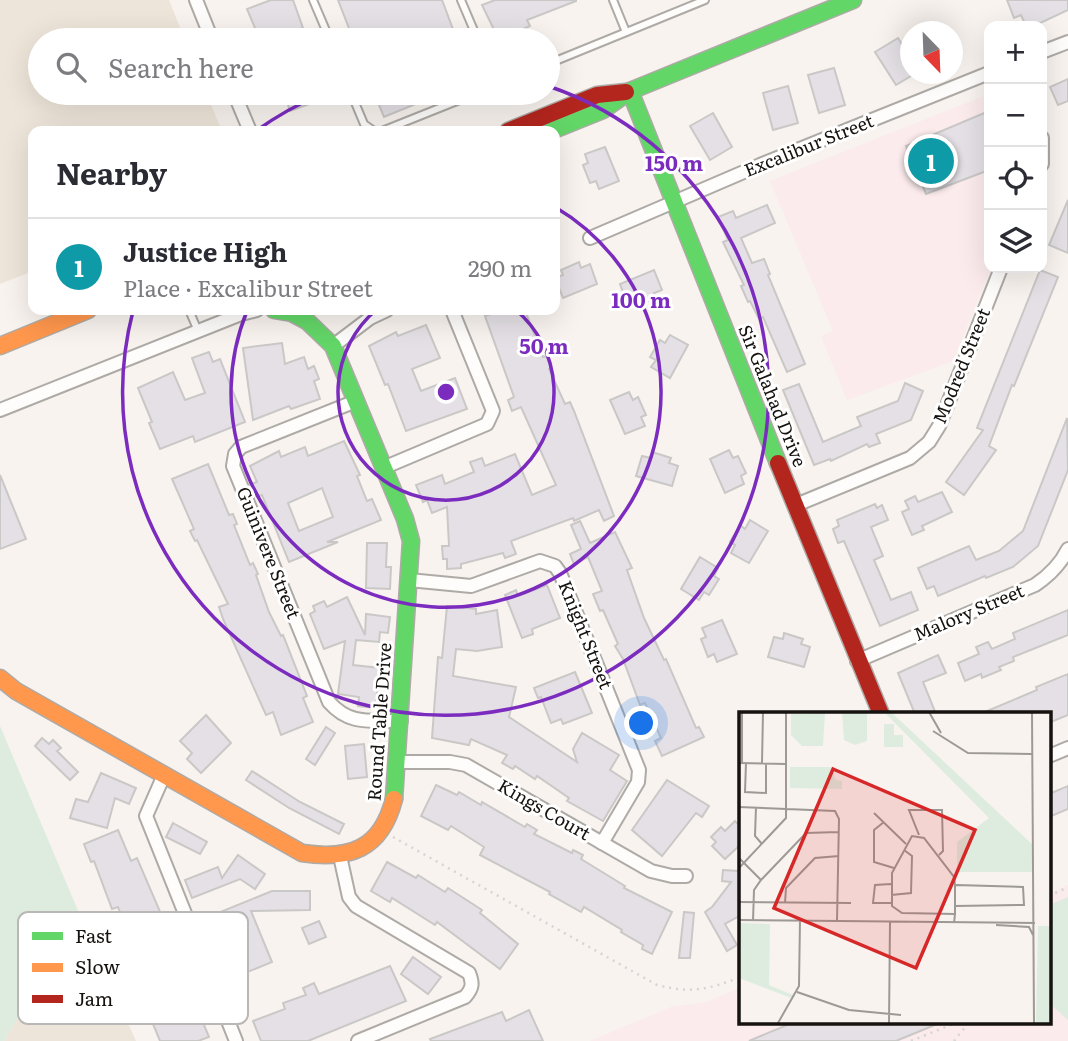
<!DOCTYPE html>
<html lang="en">
<head>
<meta charset="utf-8">
<style>
	body { margin:0; font-family:Literata,serif; background:#f7f7f7; color:#2b2b33 }
	.controls { position:absolute; right:21px; top:21px; display:grid; overflow:hidden; border-radius:14px; box-shadow:0 7px 28px #0002 }
	.controls button { width:63px; height:63px; display:grid; place-items:center; padding:0; border:0; border-bottom:2px solid #e1e1e2; background:#fff; color:#2b2b33; font:35px sans-serif }
	.compass { position:absolute; left:900px; top:21px; width:63px; height:63px; border-radius:50%; background:#fff; box-shadow:0 7px 28px #0002; rotate:157deg }
	.you { position:absolute; left:642px; top:724px; width:24px; height:24px; margin:-18px; border:5px solid #fff; border-radius:50%; background:#1a73e8; box-shadow:0 0 0 10px #1a73e833 }
	.badge { display:grid; place-items:center; width:46px; height:46px; border-radius:50%; background:#d93025; color:#fff; font-size:23px; font-weight:700 }
	.pin { position:absolute; translate:-50% -50%; border:4px solid #fff; box-shadow:0 2px 7px #0006 }
	.list { margin:0; padding:0; list-style:none }
	h2 { display:flex; justify-content:space-between; align-items:center; height:91px; margin:0; padding:0 28px; font-size:30px }
	h2 small { font-size:23px; font-weight:400; color:#7c7c81 }
	.list li { display:grid; grid-template-columns:46px 1fr auto; gap:21px; align-items:center; box-sizing:border-box; height:98px; padding:0 28px; border-top:2px solid #e1e1e2 }
	.list b { display:block; font-size:26px; white-space:nowrap }
	.list p { margin:0; font-size:23px; white-space:nowrap; color:#7c7c81 }
	.list em { font-size:23px; font-style:normal; color:#7c7c81 }
	.icon { flex:none; width:38px; height:38px; fill:none; stroke:currentColor; stroke-width:2; stroke-linecap:round; stroke-linejoin:round }
	.map { position:relative; flex:none; width:1068px; height:1041px; overflow:hidden }
	.search { position:absolute; background:#fff; box-shadow:0 7px 28px #0002; left:28px; top:28px; width:532px; height:77px; display:flex; align-items:center; gap:18px; box-sizing:border-box; padding:0 24px; border-radius:38px; color:#7c7c81; font-size:26px }
	.panel { position:absolute; background:#fff; box-shadow:0 7px 28px #0002; left:28px; top:126px; width:532px; height:189px; border-radius:14px }
	.map>svg:first-child { display:block }
	.built { fill:#eee5da }
	.education { fill:#fbebed }
	.green { fill:#deecdf }
	.building { fill:#e4e0e5; stroke:#cac8c7; stroke-width:2; fill-rule:evenodd }
	.lines { fill:none; stroke-linecap:round; stroke-linejoin:round }
	.lane-casing { stroke:#aeaaa6; stroke-width:10 }
	.street-casing { stroke:#aeaaa6; stroke-width:16 }
	.fast-casing { stroke:#aeaaa6; stroke-width:19 }
	.slow-casing { stroke:#aeaaa6; stroke-width:19 }
	.jam-casing { stroke:#aeaaa6; stroke-width:19 }
	.path { stroke:#d6d4d4; stroke-width:2.5; stroke-dasharray:2 5; stroke-linecap:butt }
	.lane { stroke:#fefdfc; stroke-width:6 }
	.street { stroke:#fefdfc; stroke-width:12 }
	.fast { stroke:#63d668; stroke-width:16 }
	.slow { stroke:#ff974d; stroke-width:16 }
	.jam { stroke:#b3261e; stroke-width:16 }
	.ring { fill:none; stroke:#7b2cbf; stroke-width:3.5 }
	.labels { text-anchor:middle; stroke-width:6; stroke-linejoin:round; paint-order:stroke }
	.street-label { font-size:18px; fill:#15120f; stroke:#fff }
	.inset-road { fill:none; stroke:#9d9995; stroke-width:2 }
	.view { fill:#d62828; fill-opacity:0.15; stroke:#d62828; stroke-width:3.5 }
	.inset-edge { fill:none; stroke:#15120f; stroke-width:3.5 }
	.key { fill:#fff; stroke:#b9b8b7; stroke-width:2 }
	.key-label { font-size:19px; fill:#15120f }
	.centre { fill:#7b2cbf; stroke:#fff; stroke-width:3.5 }
	.ring-label { font-size:21px; text-anchor:middle; font-weight:bold; fill:#7b2cbf; stroke:#fff; stroke-width:6; stroke-linejoin:round; paint-order:stroke }
</style>
</head>
<body>
<div class="map">
<svg width="1068" height="1041" viewBox="0 0 1068 1041">
	<rect width="100%" height="100%" fill="#f8f3ee"/>
	<g class="built">
		<path d="M0,0H169L185,40H40V93H206L222,131H33V271L0,284Z"/>
		<path d="M79,913L136,1041H4Z"/>
	</g>
	<g class="education">
		<path d="M989,94L991,268L953,361L847,400L821,336L833,331L770,181Z"/>
		<path d="M1068,885V1041H590L671,1007L707,1002L741,987V1022H1049V893Z"/>
	</g>
	<g class="green">
		<path d="M0,726L79,913L4,1041H0Z"/>
		<path d="M1068,897V1020L1049,1003V905Z"/>
	</g>
	<g class="building">
		<path d="M271,0H293L303,28L272,40H260L247,9Z"/>
		<path d="M338,0H442L457,40H336L335,37L350,31Z"/>
		<path d="M495,0H576V1L527,20L530,26L499,40L482,5Z"/>
		<path d="M1007,0H1068V10L1034,26H1026L1021,15L1014,18Z"/>
		<path d="M898,38L911,59V76L896,85L875,52Z"/>
		<path d="M834,68L845,105L819,113L808,75Z"/>
		<path d="M1068,79V101L1058,105L1050,87Z"/>
		<path d="M788,86L798,123L773,130L763,93Z"/>
		<path d="M284,93H337V94L290,111Z"/>
		<path d="M374,93H419L423,101L384,117Z"/>
		<path d="M989,111V170L926,194L906,146Z"/>
		<path d="M713,113L732,147L710,160L690,126Z"/>
		<path d="M605,147L619,181L599,189L596,181L590,183L583,165L588,163L585,154Z"/>
		<path d="M1068,200V253L1049,245Z"/>
		<path d="M767,205L775,223L741,238L752,263L764,259L770,274L768,275L805,364L787,372L763,317L759,319L750,301L748,302L741,286L744,285L723,242L728,240L718,217L733,211L736,218Z"/>
		<path d="M579,262L581,268L590,264L597,284L563,298L555,278L563,275L561,270Z"/>
		<path d="M654,270L662,290L654,293L656,298L638,305L636,300L627,303L620,284Z"/>
		<path d="M1040,270L1058,277L1014,386L1012,385L989,446L996,450L964,495L946,482L983,430L977,428Z"/>
		<path d="M501,310H525L543,357L547,356L551,368L549,369L565,404L570,402L574,411L614,516L604,521L599,510L574,521L573,518L511,541L516,554L505,558L503,553L461,564V568L447,569V559H443L442,546H449L447,507L432,513L427,500L423,502L416,485L442,475L445,484L474,472L470,462L482,458L485,466L515,454L532,495L556,485L521,407L512,411L508,400L514,397L485,316Z"/>
		<path d="M426,325L440,358L412,369L421,391L455,378L467,409L406,431L388,384L385,385L369,346L396,332L398,336Z"/>
		<path d="M670,335L688,345L670,378L651,367L656,360L650,357L660,340L665,343Z"/>
		<path d="M282,343L285,364L304,357L308,369L314,366L319,379L314,381L320,399L291,409L289,406L253,420L243,348Z"/>
		<path d="M209,352L213,362L220,359L245,422L195,442L193,436L160,449L149,423L152,422L138,388L173,372L185,400L205,393L192,358Z"/>
		<path d="M905,383L923,391L911,420L876,434L880,443L869,447L867,444L831,461L830,459L814,465L783,390L799,384L823,442L861,426L857,417L898,401Z"/>
		<path d="M629,392L633,400L638,397L646,415L641,417L645,426L625,434L610,400Z"/>
		<path d="M1067,418L1068,470L1038,546L1013,567L986,578L985,576L938,596L934,586L927,589L918,568L969,546L976,560L999,551L1023,531Z"/>
		<path d="M344,441L360,475L357,476L367,501L372,499L381,520L327,542H338L289,562L262,495L257,497L251,484L257,482L250,466L279,451L281,457L305,447L308,456ZM322,488L333,517L299,531L288,503Z"/>
		<path d="M729,450L733,458L738,456L746,473L741,476L744,484L725,493L710,459Z"/>
		<path d="M652,452L671,458L669,463L678,466L672,486L636,476L642,456L651,458Z"/>
		<path d="M208,464L229,515L233,514L237,524L234,525L250,565L253,563L258,574L256,575L269,612L281,636L283,635L307,696L303,698L313,722L281,735L273,712L266,715L223,619L219,607L228,604L197,540L195,541L190,531L194,529L172,479Z"/>
		<path d="M0,475L26,539L0,549Z"/>
		<path d="M942,492L952,512L922,526L924,530L912,535L902,512L909,509L905,501L915,496L918,502Z"/>
		<path d="M875,504L877,508L882,505L888,520L871,527L883,556L874,560L891,600L911,592L918,610L880,626L844,541L838,543L833,529L839,526L837,520Z"/>
		<path d="M750,520L768,531L749,563L731,553L735,545L730,542L740,525L745,529Z"/>
		<path d="M580,521L590,543L615,532L632,568L627,570L644,618L664,660L666,659L696,728L699,727L704,737L662,756L655,741L661,738L645,703L640,705L623,659L615,646L618,644L603,610L600,611L593,594L602,591L588,557L574,564L570,554L581,549L571,525Z"/>
		<path d="M367,543H387L386,567H391L390,589L366,588Z"/>
		<path d="M700,557L718,568L714,576L719,579L709,595L704,592L699,600L681,589Z"/>
		<path d="M547,585L560,618L532,629L533,634L522,638L505,595L516,590L518,596Z"/>
		<path d="M347,597L365,635L366,614L390,617L388,633L380,632L379,642L356,640L353,665L380,668L375,708L358,706L359,697L338,694L345,641L324,649L310,614L315,611L313,606L324,601L327,607Z"/>
		<path d="M447,606L476,609V614L497,610L502,647L477,651L456,649L453,676L516,687L509,717L577,762L573,749L582,733L619,755L610,770L627,781L603,821L567,801L569,798L537,776L535,779L515,766L513,769L502,763L507,755L471,739L469,745L432,738L438,657L442,658Z"/>
		<path d="M1068,610V635L1013,657L1014,661L999,667L1001,670L982,678L981,674L965,681L958,663L979,654L976,647L988,642L992,649L1015,639L1013,633Z"/>
		<path d="M722,620L737,654L717,662L714,654L708,657L701,639L706,637L702,628Z"/>
		<path d="M784,633L803,639L801,644L810,647L804,667L768,657L774,637L783,639Z"/>
		<path d="M938,655L946,673L923,682L936,714H915L898,673Z"/>
		<path d="M575,672L592,713L563,724L561,719L551,723L541,697L538,698L534,688Z"/>
		<path d="M1068,674V715L1051,722L1049,714H980L1037,690L1036,687Z"/>
		<path d="M206,715L231,743L201,773L187,759L192,753L180,741Z"/>
		<path d="M326,727L335,733L315,765L306,759Z"/>
		<path d="M42,738L49,744L53,740L61,748L57,751L78,772L70,780L35,746Z"/>
		<path d="M364,744L367,777L348,779L345,746Z"/>
		<path d="M252,771L300,802L344,824L339,834L289,808L246,780Z"/>
		<path d="M101,773L136,788L129,804L115,798L107,828L70,818L76,799L88,802Z"/>
		<path d="M667,780L709,806L702,817L696,813L662,856L632,830Z"/>
		<path d="M436,785L457,795L459,792L481,805L482,802L525,827L527,824L537,830L534,834L572,853L573,850L583,855L581,859L625,886L624,888L672,912L652,954L642,949L643,945L621,932L622,930L584,907L581,912L549,894L550,892L480,855L484,847L451,826L448,830L421,816Z"/>
		<path d="M1068,786V809L1049,817V794Z"/>
		<path d="M735,821L741,827V844L725,859L712,846L716,842L711,837L721,827L725,831Z"/>
		<path d="M173,823L207,842L200,854L166,837Z"/>
		<path d="M118,830L131,861L137,858L182,963L175,966L189,1004L200,1000L204,1011L199,1013L209,1037L198,1041H160L151,1019L159,1016L144,977L142,978L134,958L131,960L123,944L131,940L118,907L112,909L94,861L91,862L84,844Z"/>
		<path d="M238,855L265,874L255,889L240,879L192,898L185,880L218,867L222,878Z"/>
		<path d="M387,862L416,878L418,875L445,892L448,888L482,910L480,913L518,944L500,969L437,922L435,925L392,898L390,902L371,891Z"/>
		<path d="M723,870L739,871L741,870V915L725,924L737,945L727,951L705,912L712,907L731,882L722,881Z"/>
		<path d="M272,891H310V910L251,911L272,962L235,977L208,917Z"/>
		<path d="M684,912L694,913L690,958H679Z"/>
		<path d="M319,921L326,937L309,944L302,928Z"/>
		<path d="M413,957L441,977L428,994L401,974Z"/>
		<path d="M390,966L406,1001L308,1041H261L253,1021L285,1009L283,1003L306,995L303,988L314,983L319,994Z"/>
		<path d="M529,1010L543,1041H431L430,1039L502,1012L506,1021Z"/>
		<path d="M794,1022H942L896,1041H749Z"/>
	</g>
	<g class="lines">
		<g class="lane-casing">
			<g id="lane">
				<path d="M313,0L330,40"/>
				<path d="M461,0L478,40"/>
				<path d="M613,0L626,32"/>
				<path d="M548,64L705,0"/>
				<path d="M351,93L364,124L374,131"/>
				<path d="M382,131L477,93"/>
				<path d="M189,310L198,331"/>
			</g>
		</g>
		<g class="street-casing">
			<g id="street">
				<path d="M196,0L212,40"/>
				<path d="M1042,52L1068,42"/>
				<path d="M234,93L250,131"/>
				<path d="M1042,138V164"/>
				<path d="M590,238L760,165L989,73"/>
				<path d="M333,346L370,318L387,310"/>
				<path d="M356,401L241,447L235,454L233,466L329,702C350,726 371,720 401,721"/>
				<path d="M0,410L241,314L257,310"/>
				<path d="M383,468L487,424L493,411L452,310"/>
				<path d="M796,505L910,458L929,442L939,426L1001,268"/>
				<path d="M409,580L471,586L540,561L555,566L560,573L639,770L638,782L602,843"/>
				<path d="M857,661L1035,585C1050,575 1060,565 1068,549"/>
				<path d="M1049,756L1068,748"/>
				<path d="M398,762H450L466,765L651,871L672,876H686"/>
				<path d="M164,775L146,816L236,1041"/>
				<path d="M340,856L349,897L356,906L469,973C473,983 473,988 465,997L358,1041"/>
			</g>
		</g>
		<g class="fast-casing">
			<g id="fast">
				<path d="M630,91L778,463"/>
				<path d="M551,131L603,110L630,91L853,0"/>
				<path d="M274,310L292,313L307,321L333,346L405,519L411,541L394,799"/>
			</g>
		</g>
		<g class="slow-casing">
			<g id="slow">
				<path d="M0,346L88,310"/>
				<path d="M0,678L16,691L302,853C349,860 381,850 394,799"/>
			</g>
		</g>
		<g class="jam-casing">
			<g id="jam">
				<path d="M508,131L597,95L626,92"/>
				<path d="M778,463L881,714"/>
			</g>
		</g>
		<g class="path">
			<path d="M393,837L657,985C691,994 709,989 741,977"/>
			<path d="M1049,896L1068,887"/>
			<path d="M1049,1006L1051,1007"/>
			<path d="M911,1041L958,1022"/>
			<path d="M954,1041L969,1022"/>
		</g>
		<use href="#lane" class="lane"/>
		<use href="#street" class="street"/>
		<use href="#fast" class="fast"/>
		<use href="#slow" class="slow"/>
		<use href="#jam" class="jam"/>
	</g>
	<g class="ring">
		<path d="M516 310A108 108 0 1 1 376 310"/>
		<path d="M555 207A215 215 0 1 1 247 311"/>
		<path d="M256 131A323 323 0 0 1 322 94M548 86A323 323 0 1 1 133 311"/>
	</g>
	<g class="labels">
		<g class="street-label">
			<text transform="translate(809 146) rotate(-22)" y="6">Excalibur Street</text>
			<text transform="translate(962 366) rotate(-68)" y="6">Modred Street</text>
			<text transform="translate(772 396) rotate(68)" y="6">Sir Galahad Drive</text>
			<text transform="translate(268 553) rotate(68)" y="6">Guinivere Street</text>
			<text transform="translate(969 613) rotate(-23)" y="6">Malory Street</text>
			<text transform="translate(585 635) rotate(68)" y="6">Knight Street</text>
			<text transform="translate(380 722) rotate(-86)" y="6">Round Table Drive</text>
			<text transform="translate(544 810) rotate(30)" y="6">Kings Court</text>
		</g>
	</g>
	<g transform="translate(739 712)">
		<rect width="312" height="312" fill="#f8f3ee"/>
		<path d="M103,0H128V29L116,33L105,28ZM145,0H152L294,133L293,160H218V130L250,106ZM86,1L84,34H63L52,23V2ZM145,12H155V23H164V35H145ZM51,55H91L97,68L103,69V77L51,76ZM0,211L31,212L30,273L54,283L52,286L0,266ZM299,214H311V311H297Z" fill="#deecdf"/>
		<path class="inset-road" d="M190,0L202,21M293,0L295,311M194,19L229,41L293,42M0,51L47,52M3,51V0M7,51L6,80L27,81V51M23,51L24,0M0,95L96,99L100,107L98,209M17,95L16,124L23,132M135,101L167,132M145,110L135,118V150L155,156M180,123L170,98H203L204,139L200,143M0,146L22,168M0,156L47,106V0M152,172L136,173L134,191H152M152,183L172,181L173,144L165,138M0,190L112,191M46,191L47,176L76,146L100,144M216,194L285,193L284,175L217,173M0,208L296,211M14,209L15,178L22,168L67,121L100,120M215,211L216,202V173L215,165L185,126L173,124L153,161V194L163,201L216,202M257,213L290,215L294,223M58,280L110,298L162,303M39,311L60,274L61,208M150,311L151,210"/>
		<path class="view" d="M94,57L236,118L177,256L35,196Z"/>
		<rect width="312" height="312" class="inset-edge"/>
	</g>
	<rect x="18" y="912" width="230" height="112" rx="10" class="key"/>
	<rect x="32" y="932" width="31" height="8" fill="#63d668"/>
	<rect x="32" y="963" width="31" height="9" fill="#ff974d"/>
	<rect x="32" y="995" width="31" height="8" fill="#b3261e"/>
	<g class="key-label">
		<text x="75" y="943">Fast</text>
		<text x="75" y="974">Slow</text>
		<text x="75" y="1006">Jam</text>
	</g>
	<circle cx="446" cy="392" r="10" class="centre"/>
	<g class="ring-label">
		<text x="674" y="171">150 m</text>
		<text x="641" y="308">100 m</text>
		<text x="544" y="354">50 m</text>
	</g>
</svg>
<div class="controls">
<button>+</button>
<button>−</button>
<button><svg class="icon" aria-label="locate" viewBox="0 0 24 24"><circle cx="12" cy="12" r="6"/><path d="M12 2v4M12 18v4M2 12h4M18 12h4"/></svg></button>
<button><svg class="icon" aria-label="layers" viewBox="0 0 24 24"><path d="M12 4l9 5-9 5-9-5zM3 14l9 5 9-5"/></svg></button>
</div>
<svg class="compass" viewBox="-18 -18 36 36"><path d="M0-13l5 13h-10z" fill="#e53935"/><path d="M0 13l5-13h-10z" fill="#7c7c81"/></svg>
<div class="you"></div>
<div class="pin badge" style="left:931px;top:161px;background:#0f9aa8">1</div>
<div class="search"><svg class="icon" aria-label="search" viewBox="0 0 24 24"><circle cx="10" cy="10" r="6"/><path d="M15 15l6 6"/></svg>Search here</div>
<section class="panel">
<h2>Nearby<small></small></h2>
<ul class="list">
<li><span class="badge" style="background:#0f9aa8">1</span><div><b>Justice High</b><p>Place · Excalibur Street</p></div><em>290 m</em></li>
</ul>
</section>
</div>
</body>
</html>
